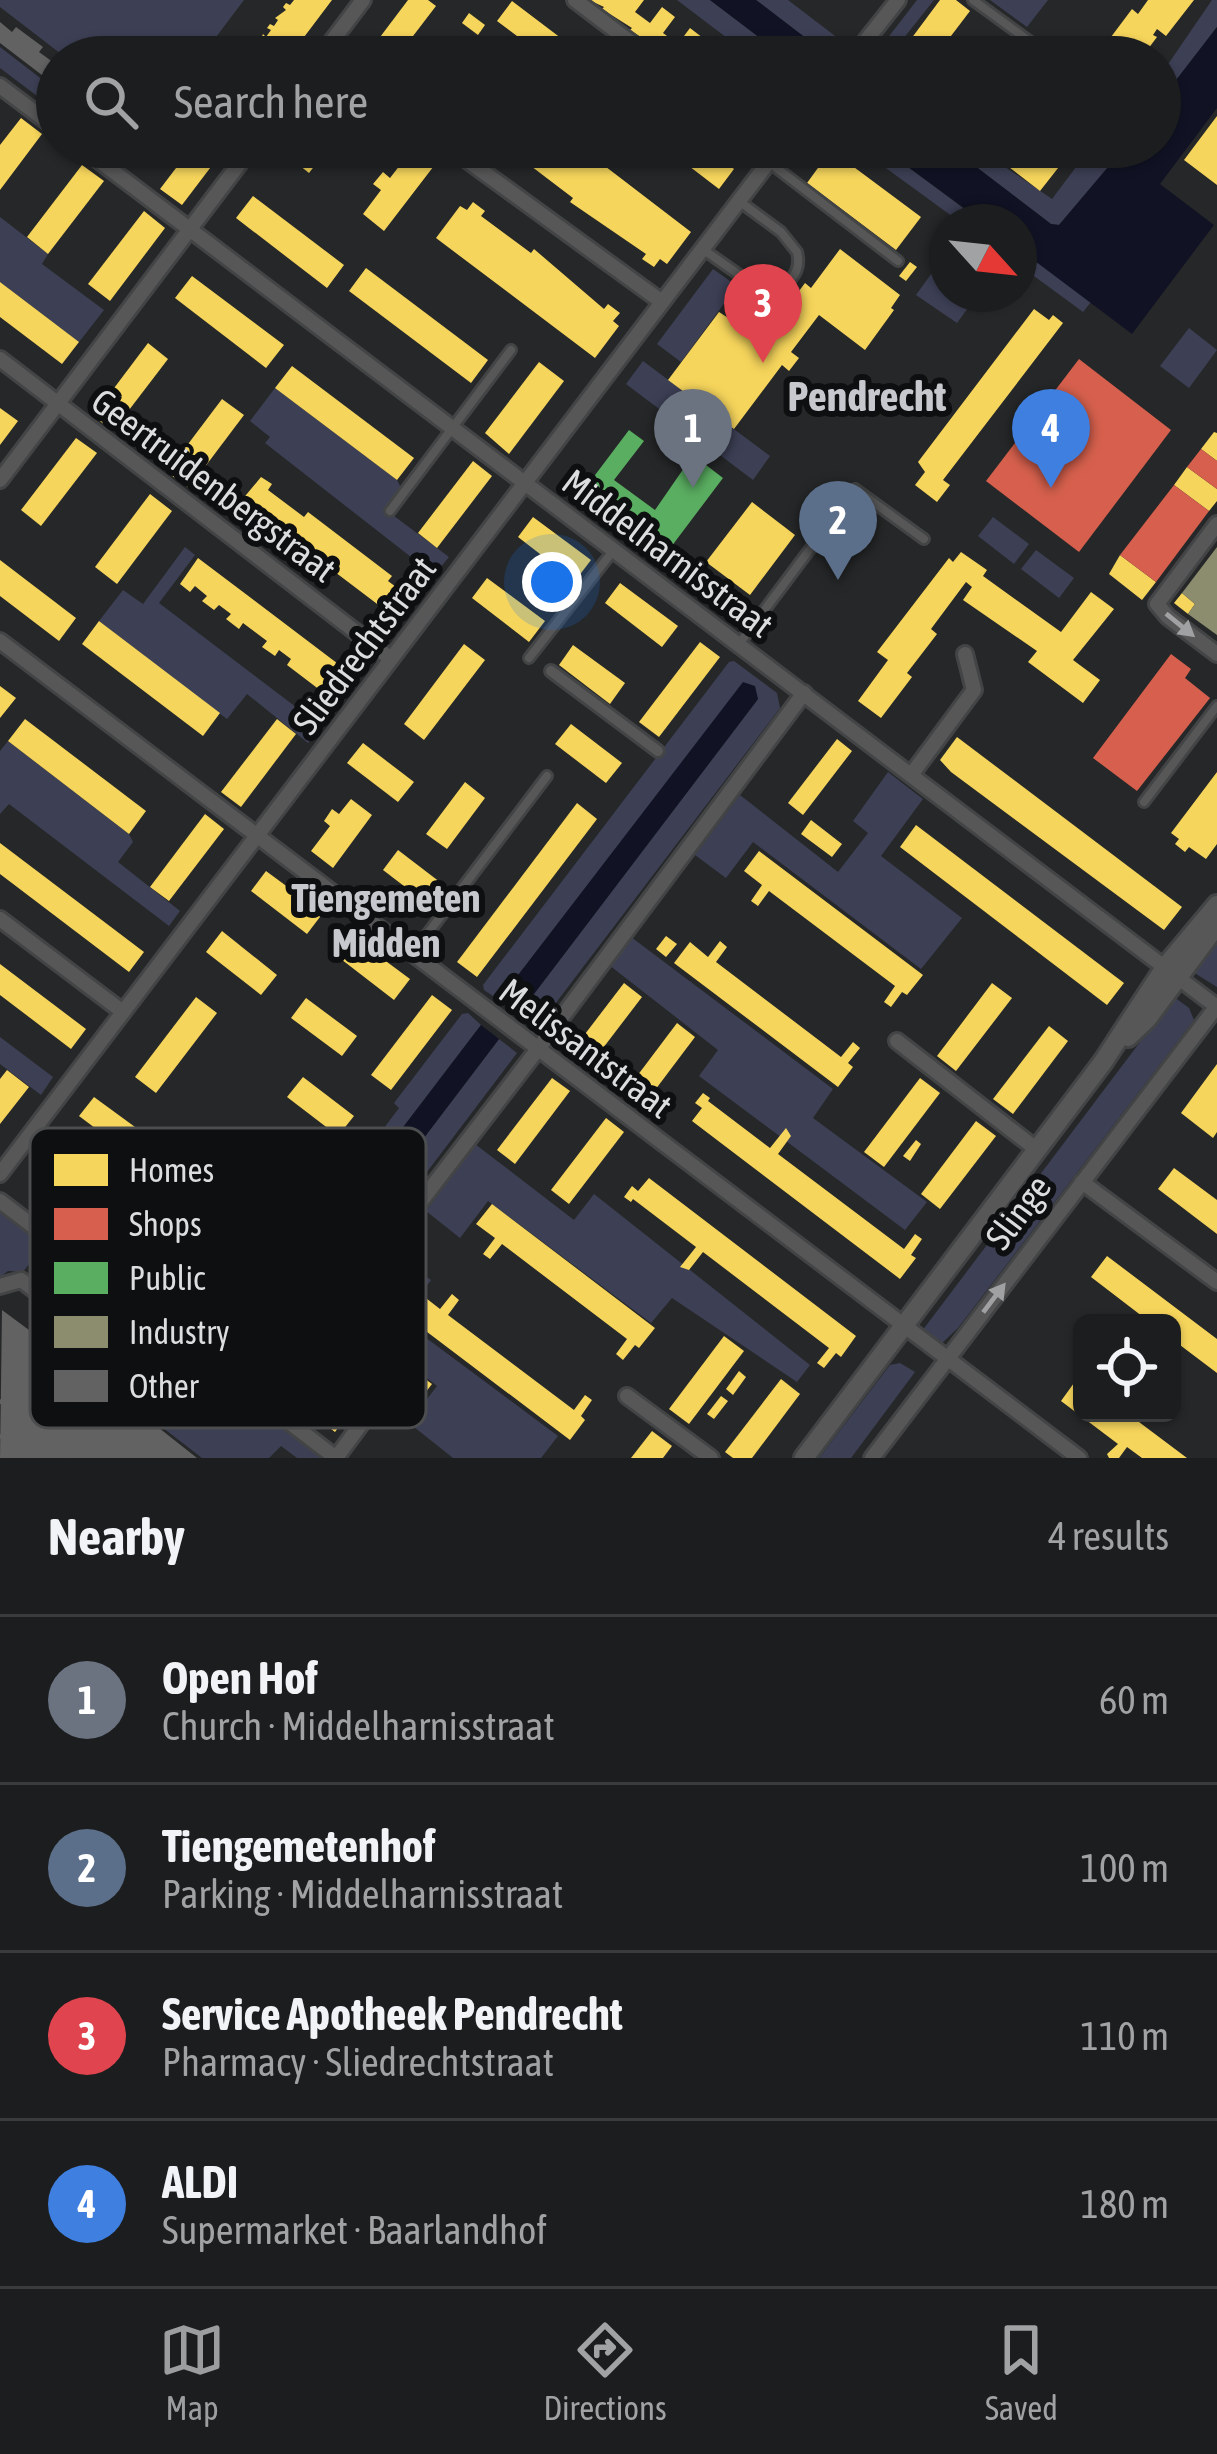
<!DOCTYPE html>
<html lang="en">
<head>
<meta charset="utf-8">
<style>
	body { margin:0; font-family:"Asap Condensed",sans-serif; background:#252627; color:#f1f3f6 }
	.controls { position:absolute; right:36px; bottom:36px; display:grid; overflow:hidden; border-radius:18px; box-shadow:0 3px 9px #0004 }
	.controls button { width:108px; height:108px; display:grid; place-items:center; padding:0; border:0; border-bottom:3px solid #3a3b3c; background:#1c1d1e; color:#f1f3f6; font:60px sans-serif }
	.compass { position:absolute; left:929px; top:204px; width:108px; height:108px; border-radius:50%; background:#1c1d1e; box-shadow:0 3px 9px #0004; rotate:117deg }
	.you { position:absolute; left:552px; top:582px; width:42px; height:42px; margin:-30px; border:9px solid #fff; border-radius:50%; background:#1a73e8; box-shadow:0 0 0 18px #1a73e833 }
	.badge { display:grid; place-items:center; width:78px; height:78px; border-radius:50%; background:#9c9d9f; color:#fff; font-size:39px; font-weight:700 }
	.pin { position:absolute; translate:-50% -99px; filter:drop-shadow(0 3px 6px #0008) }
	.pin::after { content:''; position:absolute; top:63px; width:42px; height:36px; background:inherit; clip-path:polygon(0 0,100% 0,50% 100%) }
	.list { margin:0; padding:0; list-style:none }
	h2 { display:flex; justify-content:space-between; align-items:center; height:156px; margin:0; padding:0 48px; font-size:51px }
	h2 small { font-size:39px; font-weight:400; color:#a0a2a4 }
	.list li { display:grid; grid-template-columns:78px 1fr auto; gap:36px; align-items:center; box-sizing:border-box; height:168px; padding:0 48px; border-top:3px solid #3a3b3c }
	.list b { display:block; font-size:45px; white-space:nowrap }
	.list p { margin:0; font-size:39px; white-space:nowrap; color:#a0a2a4 }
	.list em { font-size:39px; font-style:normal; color:#a0a2a4 }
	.icon { flex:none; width:66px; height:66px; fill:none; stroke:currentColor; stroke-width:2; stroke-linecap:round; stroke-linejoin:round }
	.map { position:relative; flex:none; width:1217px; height:1458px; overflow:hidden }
	.search { position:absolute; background:#1c1d1e; box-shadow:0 3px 9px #0004; left:36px; right:36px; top:36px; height:132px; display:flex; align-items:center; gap:30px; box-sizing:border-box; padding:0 42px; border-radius:66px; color:#a0a2a4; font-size:45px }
	.sheet { height:828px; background:#1c1d1e }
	nav { display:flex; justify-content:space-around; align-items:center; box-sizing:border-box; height:168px; border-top:3px solid #3a3b3c; background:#1c1d1e; font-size:33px; color:#a0a2a4 }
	nav a { display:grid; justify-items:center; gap:6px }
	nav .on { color:#9c9d9f }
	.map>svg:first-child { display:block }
	.green { fill:#3d4055 }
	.water { fill:#111325 }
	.homes { fill:#f6d55c }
	.shops { fill:#d6604d }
	.public { fill:#5aae61 }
	.industry { fill:#8c8c6e }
	.building { fill:#626262 }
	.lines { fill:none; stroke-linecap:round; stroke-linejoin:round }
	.service-casing { stroke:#434445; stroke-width:14 }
	.pedestrian-casing { stroke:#434445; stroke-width:16 }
	.minor-casing { stroke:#434445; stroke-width:20 }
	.tertiary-casing { stroke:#434445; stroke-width:24 }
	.service { stroke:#575757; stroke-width:8 }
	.pedestrian { stroke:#575757; stroke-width:10 }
	.minor { stroke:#575757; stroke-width:14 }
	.tertiary { stroke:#575757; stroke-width:18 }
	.rail { stroke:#626263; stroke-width:6; stroke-dasharray:18 9; stroke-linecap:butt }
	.oneway { fill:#a0a1a2 }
	.labels { text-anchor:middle; stroke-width:12; stroke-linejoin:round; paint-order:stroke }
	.street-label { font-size:36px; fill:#dcdddf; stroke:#0e0f10 }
	.neighbourhood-label { font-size:39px; font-weight:bold; fill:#c7c8cd; stroke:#0e0f10 }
	.quarter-label { font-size:42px; font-weight:bold; fill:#c7c8cd; stroke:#0e0f10 }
	.key { fill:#0e0f10; stroke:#4c4d4e; stroke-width:3 }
	.key-label { font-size:33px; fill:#dcdddf }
</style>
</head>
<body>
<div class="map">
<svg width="1217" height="1458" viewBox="0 0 1217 1458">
	<rect width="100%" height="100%" fill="#262728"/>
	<g class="green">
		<path d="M0,0H244L204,53L194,46L186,57H65L0,7Z"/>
		<path d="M677,0H710L785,57H752Z"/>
		<path d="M756,0H788L843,42L831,57H801L809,44L807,39Z"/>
		<path d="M917,0H934L899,44L913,55L873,57Z"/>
		<path d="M990,0H1048L1027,27Z"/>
		<path d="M1212,0H1217V27L1160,101V76Z"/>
		<path d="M0,47L57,91V111L0,68Z"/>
		<path d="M857,147H881L982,222H960Z"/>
		<path d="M950,147H976L1052,199L1091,147H1112L1120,153L1059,225L1051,224Z"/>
		<path d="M0,217L48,254L42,264L104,310L79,342L0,282Z"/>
		<path d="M1019,249L1091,302L1083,312L1019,265Z"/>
		<path d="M947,252V294H978L957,323L916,295Z"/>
		<path d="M713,269L737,286L681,362L657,344Z"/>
		<path d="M1189,328L1217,350L1189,388L1160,366Z"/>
		<path d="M643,361L770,456L753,480L626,384Z"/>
		<path d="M275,388L397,480L401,488L386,510L449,557L434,575L265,443L270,437L250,421Z"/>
		<path d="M993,517L1029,544L1014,564L978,536Z"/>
		<path d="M185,547L195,555L159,603L321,726L308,743L247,694L227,719L99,621L123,590L143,604Z"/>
		<path d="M1036,550L1074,578L1059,598L1021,569Z"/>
		<path d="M734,661L777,693L780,708L536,1029L518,1015L758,699L743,683L499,1000L484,990L483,985L729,662Z"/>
		<path d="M8,741L129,834L133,842L118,862L180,911L169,926L9,804L0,814V751Z"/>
		<path d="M888,772L923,799L881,856L962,918L921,969L753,842L726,878L695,855L740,795L838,872L868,833L853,821Z"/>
		<path d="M631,937L833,1089L813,1118L927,1202L905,1230L699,1076L718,1050L609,965Z"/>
		<path d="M1217,939V987L1193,972Z"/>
		<path d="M1174,997L1189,1008L1194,1020L958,1328L940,1345L922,1331Z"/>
		<path d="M468,1013L481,1025L231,1353L213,1341L338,1176L345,1180L399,1108L394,1103L462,1014Z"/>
		<path d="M0,1037L53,1077L41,1095L0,1064Z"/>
		<path d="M499,1039L517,1053L271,1378L262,1379L250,1367Z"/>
		<path d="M475,1144L574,1220L594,1194L810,1365L797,1382L672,1298L651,1323L488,1201L460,1238L426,1211Z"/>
		<path d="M0,1211L45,1243L23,1272L8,1271L0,1277Z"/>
		<path d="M394,1254L431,1280L402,1320L558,1436L541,1458H453L409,1423L437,1386L347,1315Z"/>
		<path d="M108,1342L209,1418L217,1416L238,1390L328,1458H297L281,1446L269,1458H202L88,1370Z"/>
		<path d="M900,1363L915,1372L851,1458H819L890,1365Z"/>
	</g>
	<g class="water">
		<path d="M710,0H756L807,39L809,43L801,57H785Z"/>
		<path d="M1217,27V108L1160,184L1214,225L1132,334L1019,249V222H983L881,147H950L1051,224L1059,225L1125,147H1160V101Z"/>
		<path d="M743,682L755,686L758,699L518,1015L499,1000Z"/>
		<path d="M481,1025L499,1039L250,1367L231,1353Z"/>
	</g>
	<g class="homes">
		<path d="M294,0H332L289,57H250L255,51L252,49L255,44L258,47L263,34L266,37L271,30L267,28L270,24L274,26L278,20L275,18L286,10L283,7L286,3L290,5Z"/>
		<path d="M408,0H428L436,6L397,57H365Z"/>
		<path d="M589,0H644L635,12L650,23L662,7L675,17L663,33L678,44L690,28L703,38L691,54L695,57L664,56L657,51L659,49L630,30L632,28L602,9L604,7Z"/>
		<path d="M940,0H956L970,11L935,57H914L905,47Z"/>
		<path d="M1148,0H1194L1166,36L1157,29L1153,35L1157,37L1142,57H1096L1132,9L1138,14Z"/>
		<path d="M512,1L545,26L586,57H545L497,21Z"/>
		<path d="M469,13L485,25L478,35L462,23Z"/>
		<path d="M1217,116V185L1184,160Z"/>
		<path d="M21,118L42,134L0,190V145Z"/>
		<path d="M192,147H226L182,205L160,189Z"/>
		<path d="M297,147H329L309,173L289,157Z"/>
		<path d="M414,147H426L440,158L384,231L363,214L381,190L373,184L383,172L390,178Z"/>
		<path d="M515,147H580L691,232L667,264L660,259L654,267L642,259L646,254L570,202L573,198L523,160L519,165L508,156Z"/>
		<path d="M664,147H705L734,169L719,189Z"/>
		<path d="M983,147H1033L1044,156L1047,152L1041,147H1082L1067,167L1062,163L1040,191Z"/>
		<path d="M831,150L921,217L896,250L807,183Z"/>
		<path d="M82,165L104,181L48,254L27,237Z"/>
		<path d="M253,196L344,265L327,288L236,218Z"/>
		<path d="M473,202L485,211L481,216L531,253L534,249L604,309L608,304L620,313L613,321L619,326L595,358L436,238L460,206L467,210Z"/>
		<path d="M144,211L165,228L110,301L88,284Z"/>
		<path d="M840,249L900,295L891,308L894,310L865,350L819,315L791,352L799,358L789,371L782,365L734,429L668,380L719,312L733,321L738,314L751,323L754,320L769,331L805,283L811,288Z"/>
		<path d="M910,262L917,267L906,281L899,276Z"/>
		<path d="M366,268L488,360L471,383L349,291Z"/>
		<path d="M192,276L284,345L266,368L175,298Z"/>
		<path d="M0,282L79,342L62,364L0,317Z"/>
		<path d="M1034,309L1049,320L1053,315L1063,323L943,480L950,485L937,502L915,485L925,472L918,462Z"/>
		<path d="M148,343L168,359L113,431L93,416Z"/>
		<path d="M539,362L564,381L509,454L485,433Z"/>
		<path d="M292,366L414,458L397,480L275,388Z"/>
		<path d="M222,399L244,415L189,488L167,472Z"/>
		<path d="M0,408L18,421L0,445Z"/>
		<path d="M1214,432L1217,433V461L1201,449Z"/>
		<path d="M76,438L97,453L41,526L21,510Z"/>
		<path d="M473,461L492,476L437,548L418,533Z"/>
		<path d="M1187,467L1217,489V501L1209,511L1174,485Z"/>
		<path d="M261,477L272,484L268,490L304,517L308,512L392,576L388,581L412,599L397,619L241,501Z"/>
		<path d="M150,494L172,511L117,584L95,567Z"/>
		<path d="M752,502L795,535L750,595L706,562Z"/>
		<path d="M533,517L591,560L575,581L518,537Z"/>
		<path d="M961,552L987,570L983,576L1061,632L1091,592L1114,609L1073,660L1100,680L1083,703L1028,662L1037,651L963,600L972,587L966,582L931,629L937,634L907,673L912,677L881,718L858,701L888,660L877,652L949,558L953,562Z"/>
		<path d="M1120,555L1156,582L1142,600L1109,574Z"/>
		<path d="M198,558L354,676L339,696L333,700L287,665L291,659L279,650L275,656L262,647L267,641L243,623L239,629L226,619L231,614L219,605L214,610L202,601L207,596L195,586L190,592L180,584Z"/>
		<path d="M0,560L76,618L59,641L0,596Z"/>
		<path d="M487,578L545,621L529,642L472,598Z"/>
		<path d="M620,583L678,626L662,647L605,603Z"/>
		<path d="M1182,593L1195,604L1188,614L1174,603Z"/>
		<path d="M99,621L220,713L203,736L82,644Z"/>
		<path d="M700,642L720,657L659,737L639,722Z"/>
		<path d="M464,644L485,660L424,740L404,724Z"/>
		<path d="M573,645L625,683L610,704L559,665Z"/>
		<path d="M0,686L16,698L0,718Z"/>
		<path d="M25,719L146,811L129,834L8,741Z"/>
		<path d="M277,719L296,734L241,807L221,792Z"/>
		<path d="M571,724L622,763L606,783L555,744Z"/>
		<path d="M957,737L1182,907L1164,930L951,772L940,760Z"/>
		<path d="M837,739L852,751L803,815L788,803Z"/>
		<path d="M363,743L414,782L398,802L347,763Z"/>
		<path d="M1217,772V844L1206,859L1189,847L1185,852L1175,844L1179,839L1171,833Z"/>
		<path d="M465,782L485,798L447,849L426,834Z"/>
		<path d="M351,799L372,815L333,868L311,851L330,826L324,821L332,809L339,814Z"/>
		<path d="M577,803L597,819L477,977L457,962Z"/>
		<path d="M205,814L224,829L169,901L150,887Z"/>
		<path d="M811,820L842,844L832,857L801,834Z"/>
		<path d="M916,825L1124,983L1107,1005L900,847Z"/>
		<path d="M0,843L144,952L129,972L0,874Z"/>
		<path d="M398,850L449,889L434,909L383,870Z"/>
		<path d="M759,851L923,975L907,995L902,992L891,1007L884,1002L895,986L769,891L758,906L751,901L762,885L744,871Z"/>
		<path d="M266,871L323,913L307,934L251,891Z"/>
		<path d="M222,931L277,975L261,995L206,952Z"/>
		<path d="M352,936L410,979L394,1000L337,956Z"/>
		<path d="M666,936L677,944L666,957L656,949Z"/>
		<path d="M720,941L727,947L716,962L841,1057L853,1042L860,1048L848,1063L853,1067L838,1087L674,963L690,942L708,957Z"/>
		<path d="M0,964L86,1029L71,1049L0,995Z"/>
		<path d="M624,983L642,997L587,1069L569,1055Z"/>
		<path d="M992,983L1012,998L956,1071L937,1056Z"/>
		<path d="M432,995L452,1010L391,1090L371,1075Z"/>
		<path d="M196,997L217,1013L156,1093L135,1077Z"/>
		<path d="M306,998L357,1036L342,1056L291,1018Z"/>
		<path d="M677,1023L695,1037L640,1110L622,1096Z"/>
		<path d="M1049,1026L1068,1041L1013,1114L993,1099Z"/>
		<path d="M1217,1064V1132L1213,1138L1181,1113Z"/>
		<path d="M7,1070L29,1087L0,1124V1079Z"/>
		<path d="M303,1077L354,1116L338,1136L287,1097Z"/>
		<path d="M552,1078L570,1091L515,1164L497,1150Z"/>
		<path d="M920,1078L940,1093L884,1167L864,1152Z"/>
		<path d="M703,1093L710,1098L708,1101L770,1148L786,1128L791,1136L778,1154L904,1249L915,1234L922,1239L911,1255L916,1258L900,1279L692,1121L702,1108L695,1103Z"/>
		<path d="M94,1097L146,1135L131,1155L79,1116Z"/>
		<path d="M606,1118L624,1132L569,1204L551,1190Z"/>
		<path d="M976,1121L996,1136L940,1209L921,1194Z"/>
		<path d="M916,1140L921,1144L910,1161L903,1156Z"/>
		<path d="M1174,1168L1217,1200V1234L1158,1189Z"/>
		<path d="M649,1178L856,1336L841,1357L836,1353L824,1368L817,1363L829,1348L703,1252L689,1270L680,1267L696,1247L633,1199L631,1202L624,1197L632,1186L638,1191Z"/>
		<path d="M492,1204L655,1328L639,1348L635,1345L623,1360L616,1354L627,1339L502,1244L490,1259L483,1254L495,1238L476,1224Z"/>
		<path d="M1107,1256L1217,1339V1373L1172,1339V1323H1151L1091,1277Z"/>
		<path d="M452,1294L459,1300L448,1315L574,1410L585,1395L592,1400L581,1416L585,1420L570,1440L406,1316L422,1295L440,1309Z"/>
		<path d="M724,1336L744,1351L689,1424L669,1409Z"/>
		<path d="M368,1346L385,1359L380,1366L383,1368L335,1432L318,1419L366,1355L363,1353Z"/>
		<path d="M401,1361L432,1384L422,1397L391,1374Z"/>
		<path d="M739,1371L746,1377L733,1395L726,1389Z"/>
		<path d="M1079,1376L1082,1413H1127L1187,1458H1142L1127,1447L1119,1458H1109L1107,1454L1118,1444L1061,1401Z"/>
		<path d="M781,1379L800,1394L752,1458H733L725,1452Z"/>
		<path d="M721,1396L728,1401L714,1419L707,1414Z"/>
		<path d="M652,1431L672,1446L663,1458H631Z"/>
	</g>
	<g class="shops">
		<path d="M1079,359L1171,430L1079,552L986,481Z"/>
		<path d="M1201,449L1217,461V489L1187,467Z"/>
		<path d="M1174,485L1209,511L1156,582L1120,555Z"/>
		<path d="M1171,654L1191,669L1185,678L1210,698L1137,791L1093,758Z"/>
	</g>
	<path class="public" d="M629,430L644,441L614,480L655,510L693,455L723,478L665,555L656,548L653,551L580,495Z"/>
	<path class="industry" d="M1217,547V635L1188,614L1195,604L1182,593Z"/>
	<g class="building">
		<path d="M0,22L12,32L16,27L43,47L39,52L57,65L55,85L0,43Z"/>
		<path d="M2,1310L56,1350L48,1360L132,1424L140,1413L197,1458H0Z"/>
	</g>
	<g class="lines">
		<g class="service-casing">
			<g id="service">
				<path d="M973,0L1051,57"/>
				<path d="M770,163L898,261"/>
				<path d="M704,250L765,293C786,287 803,275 797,252L781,232L739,201"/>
				<path d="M390,511L511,350"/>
				<path d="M739,644L855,489L924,539"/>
				<path d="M529,658L613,551"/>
				<path d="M1144,802L1217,706"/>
				<path d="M413,953L547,776"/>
				<path d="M142,1310L276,1135"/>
			</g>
		</g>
		<g class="pedestrian-casing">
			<path id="pedestrian" d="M551,671L658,751"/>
		</g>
		<g class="minor-casing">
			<g id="minor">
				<path d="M575,0L650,57"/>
				<path d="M320,57L363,0"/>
				<path d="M853,57L898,0"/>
				<path d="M0,86L57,129"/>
				<path d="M81,147L1217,1007"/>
				<path d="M449,147L662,302"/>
				<path d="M0,359L391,659"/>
				<path d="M0,480L252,147"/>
				<path d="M1217,524L1157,604L1168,617L1217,654"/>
				<path d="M0,641L1079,1458"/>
				<path d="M911,775L974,690L965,654"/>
				<path d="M0,919L123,1012"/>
				<path d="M897,1041L1036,1149"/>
				<path d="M0,1174L780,147"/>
				<path d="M1082,1182L1217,1282"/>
				<path d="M0,1201L336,1458L386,1390L408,1407"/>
				<path d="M0,1286L21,1280L45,1298"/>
				<path d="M627,1396L711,1458"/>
				<path d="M265,1404L538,1049L804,693"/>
				<path d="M872,1458L1217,1006"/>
			</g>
		</g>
		<g class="tertiary-casing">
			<g id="tertiary">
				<path d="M1128,1037L1147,1019L1217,925"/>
				<path d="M804,1458L1103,1062L1166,966L1217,905"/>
			</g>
		</g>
		<use href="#service" class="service"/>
		<use href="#pedestrian" class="pedestrian"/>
		<use href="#minor" class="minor"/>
		<use href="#tertiary" class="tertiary"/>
		<g class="rail">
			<path d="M0,1400L77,1458"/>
			<path d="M0,1435L38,1458"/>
		</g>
	</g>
	<defs><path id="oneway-solid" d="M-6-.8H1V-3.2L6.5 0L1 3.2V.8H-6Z" transform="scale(3)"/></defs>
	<g class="oneway">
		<use href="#oneway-solid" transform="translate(1180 625) rotate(39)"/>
		<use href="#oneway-solid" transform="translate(994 1298) rotate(-53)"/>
	</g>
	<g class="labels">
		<g class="street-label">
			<text transform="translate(214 485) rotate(37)" y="13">Geertruidenbergstraat</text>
			<text transform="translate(668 553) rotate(37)" y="13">Middelharnisstraat</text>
			<text transform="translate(364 645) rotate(-53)" y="13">Sliedrechtstraat</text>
			<text transform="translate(586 1048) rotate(37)" y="13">Melissantstraat</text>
			<text transform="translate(1018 1212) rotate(-53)" y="13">Slinge</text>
		</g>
		<g class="neighbourhood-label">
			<text x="386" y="912">Tiengemeten<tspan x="386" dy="45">Midden</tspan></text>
		</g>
		<g class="quarter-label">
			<text x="867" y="411">Pendrecht</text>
		</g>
	</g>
	<rect x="30" y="1128" width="396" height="300" rx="18" class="key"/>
	<rect x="54" y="1154" width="54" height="32" fill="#f6d55c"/>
	<rect x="54" y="1208" width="54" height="32" fill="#d6604d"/>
	<rect x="54" y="1262" width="54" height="32" fill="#5aae61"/>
	<rect x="54" y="1316" width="54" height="32" fill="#8c8c6e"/>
	<rect x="54" y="1370" width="54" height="32" fill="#626262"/>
	<g class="key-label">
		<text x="129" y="1182">Homes</text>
		<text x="129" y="1236">Shops</text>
		<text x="129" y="1290">Public</text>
		<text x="129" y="1344">Industry</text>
		<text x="129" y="1398">Other</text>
	</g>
</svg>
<div class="controls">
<button><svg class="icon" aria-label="locate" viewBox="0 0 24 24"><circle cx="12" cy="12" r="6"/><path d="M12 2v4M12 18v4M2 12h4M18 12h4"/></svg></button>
</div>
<svg class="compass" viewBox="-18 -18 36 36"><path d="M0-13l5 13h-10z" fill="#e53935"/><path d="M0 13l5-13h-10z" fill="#a0a2a4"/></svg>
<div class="you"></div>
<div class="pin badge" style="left:693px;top:488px;background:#6b7280">1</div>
<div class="pin badge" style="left:838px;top:580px;background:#5c6f8a">2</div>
<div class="pin badge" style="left:763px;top:363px;background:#e0444e">3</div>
<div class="pin badge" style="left:1051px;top:488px;background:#3f7fe0">4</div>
<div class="search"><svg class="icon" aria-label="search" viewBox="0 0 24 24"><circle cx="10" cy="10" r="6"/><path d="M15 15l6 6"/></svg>Search here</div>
</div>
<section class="sheet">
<h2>Nearby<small>4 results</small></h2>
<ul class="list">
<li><span class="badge" style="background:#6b7280">1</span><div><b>Open Hof</b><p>Church · Middelharnisstraat</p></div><em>60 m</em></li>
<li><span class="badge" style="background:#5c6f8a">2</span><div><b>Tiengemetenhof</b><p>Parking · Middelharnisstraat</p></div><em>100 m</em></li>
<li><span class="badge" style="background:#e0444e">3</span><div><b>Service Apotheek Pendrecht</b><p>Pharmacy · Sliedrechtstraat</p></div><em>110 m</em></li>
<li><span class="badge" style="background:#3f7fe0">4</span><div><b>ALDI</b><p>Supermarket · Baarlandhof</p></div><em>180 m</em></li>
</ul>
</section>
<nav>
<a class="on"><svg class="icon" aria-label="map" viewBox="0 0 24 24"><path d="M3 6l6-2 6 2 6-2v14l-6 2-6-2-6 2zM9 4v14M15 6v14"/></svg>Map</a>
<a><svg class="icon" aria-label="directions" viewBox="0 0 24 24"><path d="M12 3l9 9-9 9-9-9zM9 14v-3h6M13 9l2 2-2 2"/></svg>Directions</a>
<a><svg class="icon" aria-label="saved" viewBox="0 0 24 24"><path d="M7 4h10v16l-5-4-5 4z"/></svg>Saved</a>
</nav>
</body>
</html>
